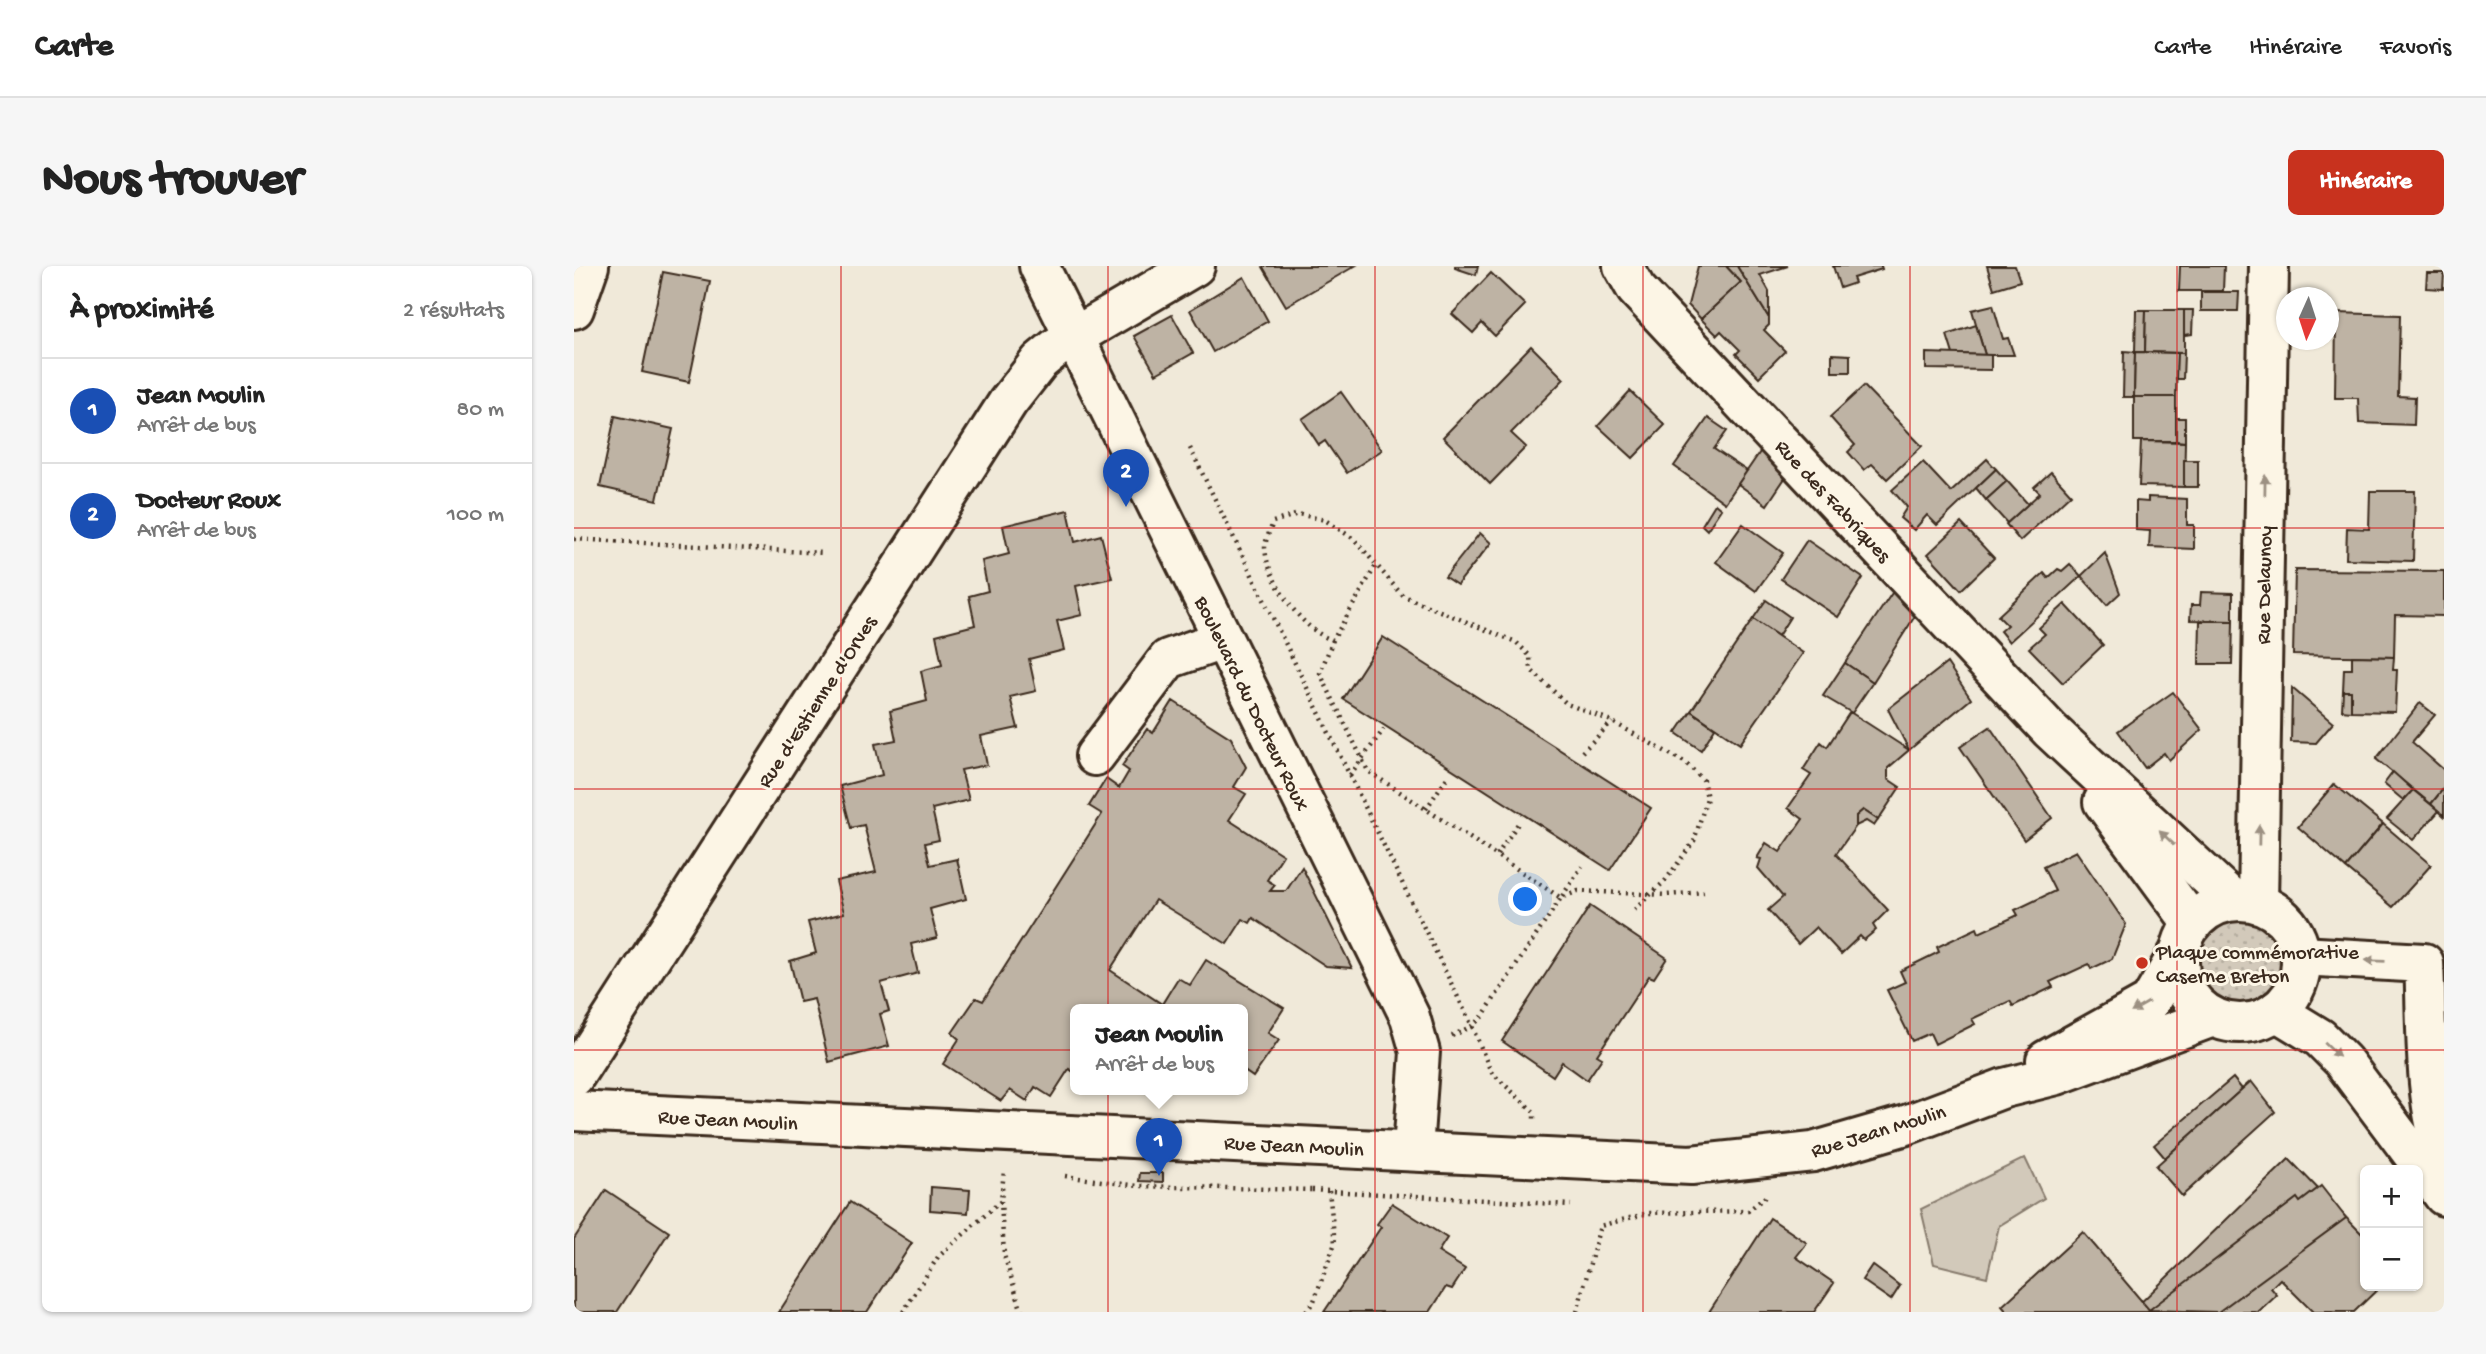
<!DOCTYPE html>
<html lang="fr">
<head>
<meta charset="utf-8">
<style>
	body { margin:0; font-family:"Gochi Hand",sans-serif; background:#f6f6f6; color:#222 }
	.controls { position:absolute; right:21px; bottom:21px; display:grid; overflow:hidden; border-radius:10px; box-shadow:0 2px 5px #0004 }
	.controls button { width:63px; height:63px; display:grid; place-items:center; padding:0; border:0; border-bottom:2px solid #e0e0e0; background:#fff; color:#222; font:35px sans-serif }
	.compass { position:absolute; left:1702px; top:21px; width:63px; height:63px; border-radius:50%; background:#fff; box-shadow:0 2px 5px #0004; rotate:183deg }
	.you { position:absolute; left:952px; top:634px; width:24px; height:24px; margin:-18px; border:5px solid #fff; border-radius:50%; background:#1a73e8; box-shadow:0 0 0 10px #1a73e833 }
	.badge { display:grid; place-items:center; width:46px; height:46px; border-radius:50%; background:#c8321e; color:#fff; font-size:23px; font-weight:700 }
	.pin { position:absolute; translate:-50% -58px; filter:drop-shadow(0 2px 4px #0008) }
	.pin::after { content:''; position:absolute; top:37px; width:24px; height:21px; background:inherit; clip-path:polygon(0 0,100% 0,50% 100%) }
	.popup { position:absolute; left:496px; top:738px; width:178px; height:91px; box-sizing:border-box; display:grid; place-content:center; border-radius:10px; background:#fff; filter:drop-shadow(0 2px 5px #0005); font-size:23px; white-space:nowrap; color:#767676 }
	.popup b { font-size:26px; color:#222 }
	.popup::after { content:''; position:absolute; left:50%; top:100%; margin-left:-14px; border:14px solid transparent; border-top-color:#fff }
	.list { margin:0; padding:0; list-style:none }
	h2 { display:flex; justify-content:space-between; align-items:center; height:91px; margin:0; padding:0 28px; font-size:30px }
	h2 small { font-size:23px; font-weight:400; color:#767676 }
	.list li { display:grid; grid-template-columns:46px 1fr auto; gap:21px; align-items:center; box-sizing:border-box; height:105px; padding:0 28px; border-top:2px solid #e0e0e0 }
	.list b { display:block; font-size:26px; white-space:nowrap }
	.list p { margin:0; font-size:23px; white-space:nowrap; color:#767676 }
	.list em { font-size:23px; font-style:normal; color:#767676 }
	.map { position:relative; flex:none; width:1870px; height:1046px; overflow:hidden; border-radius:10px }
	header { display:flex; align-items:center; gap:42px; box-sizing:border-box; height:98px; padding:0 35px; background:#fff; border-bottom:2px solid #e0e0e0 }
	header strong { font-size:33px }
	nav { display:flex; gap:38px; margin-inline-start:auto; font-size:24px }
	.intro { display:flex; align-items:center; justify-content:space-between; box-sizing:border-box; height:168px; padding:0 42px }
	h1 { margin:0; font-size:49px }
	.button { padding:18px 32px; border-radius:10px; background:#c8321e; color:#fff; font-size:24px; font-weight:700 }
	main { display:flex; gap:42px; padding:0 42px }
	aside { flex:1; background:#fff; border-radius:10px; box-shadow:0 2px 5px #0004 }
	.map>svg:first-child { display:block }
	.grass { fill:url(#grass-dots); stroke:#867a6c; stroke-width:2 }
	.park { fill:#d2c9ba; stroke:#867a6c; stroke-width:2 }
	.building { fill:#beb3a4; stroke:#3b2a1e; stroke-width:2 }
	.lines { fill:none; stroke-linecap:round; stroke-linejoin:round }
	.minor-casing { stroke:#3b2a1e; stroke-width:44 }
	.path { stroke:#3b2a1e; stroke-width:4.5; stroke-dasharray:2 5; stroke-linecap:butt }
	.minor { stroke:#fcf5e5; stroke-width:38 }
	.oneway { fill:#9c9082 }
	.grid { fill:none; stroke:#d62828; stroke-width:2; stroke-opacity:0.55 }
	.poi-dot { fill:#c8321e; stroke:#fcf5e5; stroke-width:2.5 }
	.labels { text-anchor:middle; stroke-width:6; stroke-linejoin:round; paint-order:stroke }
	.street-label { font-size:21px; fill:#3b2a1e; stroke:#fcf5e5 }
	.poi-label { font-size:21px; fill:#3b2a1e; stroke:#fcf5e5; text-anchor:start }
</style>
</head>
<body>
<header>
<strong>Carte</strong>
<nav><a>Carte</a><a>Itinéraire</a><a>Favoris</a></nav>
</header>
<div class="intro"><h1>Nous trouver</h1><a class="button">Itinéraire</a></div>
<main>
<aside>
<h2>À proximité<small>2 résultats</small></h2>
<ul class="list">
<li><span class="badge" style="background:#1a4fb4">1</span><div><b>Jean Moulin</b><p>Arrêt de bus</p></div><em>80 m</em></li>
<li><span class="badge" style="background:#1a4fb4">2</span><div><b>Docteur Roux</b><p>Arrêt de bus</p></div><em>100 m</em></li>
</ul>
</aside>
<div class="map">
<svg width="1870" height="1046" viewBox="0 0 1870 1046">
	<defs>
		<pattern id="grass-dots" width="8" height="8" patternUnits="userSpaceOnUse" patternTransform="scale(1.75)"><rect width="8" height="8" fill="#d2c9ba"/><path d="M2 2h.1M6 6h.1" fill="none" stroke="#b5ad9f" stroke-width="1.8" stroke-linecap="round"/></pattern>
	</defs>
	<rect width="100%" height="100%" fill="#f0e9d9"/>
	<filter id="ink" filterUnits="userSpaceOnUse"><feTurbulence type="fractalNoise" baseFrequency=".0143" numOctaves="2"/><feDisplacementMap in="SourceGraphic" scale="14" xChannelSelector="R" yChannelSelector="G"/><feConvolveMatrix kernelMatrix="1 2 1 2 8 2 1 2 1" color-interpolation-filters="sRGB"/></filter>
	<g filter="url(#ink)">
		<circle class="grass" cx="1666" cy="696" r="41"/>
		<path class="park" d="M1451,892L1470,932L1425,960L1413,1011L1360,998L1347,943Z"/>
		<g class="building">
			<path d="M781,0L712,40L689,1L690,0Z"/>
			<path d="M881,0H904L902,9L881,2Z"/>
			<path d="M1124,0H1152L1167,16L1127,53L1114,39Z"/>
			<path d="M1152,0H1163L1195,52V59L1190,64L1211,85L1185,111L1162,88L1166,84L1147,65L1143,69L1127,53L1167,16Z"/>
			<path d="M1163,0H1214L1186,9L1195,25V52Z"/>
			<path d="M1259,0H1307L1308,3L1279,12L1281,17L1266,22Z"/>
			<path d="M1413,0H1441L1446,15L1420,23Z"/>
			<path d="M1606,0H1650L1649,25H1605Z"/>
			<path d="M89,6L136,15L115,116L68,106Z"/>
			<path d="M917,7L951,39L921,70L908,57L899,67L878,48Z"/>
			<path d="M1853,7H1870L1869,23L1852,22Z"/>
			<path d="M670,11L694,55L639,86L616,44Z"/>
			<path d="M1627,26H1665L1664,45H1627Z"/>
			<path d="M1419,39L1429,73L1434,72L1440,89H1411L1398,44Z"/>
			<path d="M1562,44H1572L1571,86H1561Z"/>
			<path d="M1572,44H1610V87L1571,86Z"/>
			<path d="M1610,44H1619L1618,68L1610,69Z"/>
			<path d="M1762,47L1826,49L1824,130L1841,131L1840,159L1785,157L1784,132H1761Z"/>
			<path d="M598,49L619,87L582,108L560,70Z"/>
			<path d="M1402,59L1411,89L1379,88L1373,69Z"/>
			<path d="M957,80L990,113L937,167L952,181L916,218L869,171Z"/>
			<path d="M1550,85L1561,86L1560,131H1549Z"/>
			<path d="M1561,86L1603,87L1602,131H1560Z"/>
			<path d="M1352,87L1417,89V104L1352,103Z"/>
			<path d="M1603,87H1610L1609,113H1602Z"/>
			<path d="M1258,88L1276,89V106H1258Z"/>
			<path d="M1290,120L1348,180L1313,213L1298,198L1290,204L1274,186L1281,179L1256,151Z"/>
			<path d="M1056,125L1091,159L1059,192L1024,160Z"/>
			<path d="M767,126L808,184L773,207L751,175L745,179L728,153Z"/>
			<rect x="1560" y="131" width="42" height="44"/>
			<path d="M41,150L99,163L83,234L26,221Z"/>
			<path d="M1134,152L1153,165L1140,183L1173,205L1151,237L1100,200Z"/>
			<path d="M1602,152H1611V176L1602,175Z"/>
			<path d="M1567,175L1611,176L1610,221L1565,220Z"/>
			<path d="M1188,183L1213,209L1193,239L1164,218Z"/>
			<path d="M1413,193L1422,203L1363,259L1353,249L1340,264L1326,252L1333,241L1318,224L1349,196L1377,226Z"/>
			<rect x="1610" y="194" width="14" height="27"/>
			<path d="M1422,203L1433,215L1412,234L1402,222Z"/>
			<path d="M1477,206L1497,228L1446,275L1432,258L1466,227L1460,221Z"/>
			<path d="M1433,215L1454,238L1433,257L1412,234Z"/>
			<path d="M1796,225H1841L1839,295L1772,293L1773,262L1795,263Z"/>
			<path d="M1574,231L1613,233V259H1620V283L1575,281L1576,265L1562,264V235L1574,236Z"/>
			<path d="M1141,238L1147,243L1133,264L1128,259Z"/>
			<path d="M494,244L501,276L527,269L538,312L502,320L508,349L483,355L490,384L455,393L462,425L436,431L444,462L407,470L413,499L387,504L395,534L358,543L365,574L351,577L356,599L383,593L392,633L356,643L363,672L337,678L344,707L307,717L315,745L306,748L315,780L255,796L240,733L226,736L216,695L242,687L234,656L270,647L262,615L302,606L290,559L277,562L266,520L308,509L301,478L322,474L316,445L353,435L347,405L368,399L362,369L401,359L395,330L414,325L408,295L435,288L429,260Z"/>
			<path d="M1387,257L1420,292L1387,324L1354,288Z"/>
			<path d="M1169,258L1209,287L1182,325L1142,296Z"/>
			<path d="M906,267L917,277L883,319L871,311Z"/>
			<path d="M1233,274L1289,312L1264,351L1207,313Z"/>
			<path d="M1531,287L1546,327L1533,339L1507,310Z"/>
			<path d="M1496,298L1507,310L1435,376L1426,365L1433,359L1424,350L1470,307L1474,312L1484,303L1488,305Z"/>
			<path d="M1721,304L1870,305V350L1821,349L1820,391L1719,389Z"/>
			<path d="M1322,321L1341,350L1299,416L1271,397Z"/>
			<path d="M1627,326L1659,327V355L1616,354L1617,339H1626Z"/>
			<path d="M1192,334L1216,351L1204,370L1179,353Z"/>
			<path d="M1491,338L1529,379L1489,417L1455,382L1471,368L1465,362Z"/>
			<path d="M1179,353L1229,387L1166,478L1117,445Z"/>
			<path d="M1626,355H1659L1658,398H1625Z"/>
			<path d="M809,371L1077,542L1036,604L769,433Z"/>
			<path d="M1778,390L1820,391L1819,404H1823L1821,446L1777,445V425H1769L1770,403H1778Z"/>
			<path d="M1271,397L1299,416L1278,447L1249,430Z"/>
			<path d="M1373,397L1397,433L1335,484L1314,443Z"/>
			<path d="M1718,422L1759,457L1742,477L1717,476Z"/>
			<path d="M1769,425H1777V445L1768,444Z"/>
			<path d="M1599,426L1628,464L1595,494L1590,487L1571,502L1544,465Z"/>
			<path d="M599,435L657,472L672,501L660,521L672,528L655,554L709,589L693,614L701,619L696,625H712L728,601L778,702L752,700L679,652L676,657L669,653L653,678L581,634L536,704L588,738L604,712L616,719L632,694L710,742L694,767L705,774L679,811L669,804V744H501V807L495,803L477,831L461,821L453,835L436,824L427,835L369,798L385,773L378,767L402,732L409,735L528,548L515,540L532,513L545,522L555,505L548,500L573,463L579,467Z"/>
			<path d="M1846,437L1861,449L1838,476L1870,504V522L1857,538L1802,493Z"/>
			<path d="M1117,445L1141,462L1127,484L1102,467Z"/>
			<path d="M1276,446L1335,484L1314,502V513L1326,521L1304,554L1289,544L1282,550V560L1262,588L1314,644L1299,659L1302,664L1290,674L1286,670L1267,688L1242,661L1224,678L1194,644L1209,631L1184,602L1187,593L1183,592L1192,577L1206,586L1229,553L1214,542L1237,509L1229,504L1247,476L1253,481Z"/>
			<path d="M1416,461L1478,552L1450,574L1386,481Z"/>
			<path d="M1819,506L1839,524L1829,534L1810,518Z"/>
			<path d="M1760,518L1809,558L1772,602L1724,561Z"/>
			<path d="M1870,522V550L1857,538Z"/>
			<path d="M1839,524L1865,545L1839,574L1813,553Z"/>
			<path d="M1289,544L1304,554L1300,560L1292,555L1282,560V550Z"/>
			<path d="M1809,558L1857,599L1819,641L1772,602Z"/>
			<path d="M1502,585L1552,658L1538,693L1517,703L1515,698L1476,716L1479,721L1439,740L1436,735L1398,753L1401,758L1361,778L1356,767L1338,775L1313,724L1331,716L1326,705L1365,686L1363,681L1403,662L1405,667L1444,649L1441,644L1481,625L1469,601Z"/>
			<path d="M1016,640L1093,692L1080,712L1075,710L1023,789L1028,792L1013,814L988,796L979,810L928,775Z"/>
			<path d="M1659,812L1668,823L1591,892L1580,879Z"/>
			<path d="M1677,815L1701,846L1608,930L1582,900Z"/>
			<path d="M1715,893L1791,971V1020H1807L1780,1046H1739L1706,1013L1697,1022L1703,1029L1685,1046H1557Z"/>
			<path d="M566,907H589V916L565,915Z"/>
			<path d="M1747,920L1772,952L1644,1046L1575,1044L1723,932L1726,936Z"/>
			<path d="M357,921L396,924L394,947L356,944Z"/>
			<path d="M32,924L95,966L43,1046H0V973Z"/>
			<path d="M276,936L338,977L293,1046H205Z"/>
			<path d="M818,937L873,972L864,986L891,1003L878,1023L872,1021L856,1046H750L807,961L803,958Z"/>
			<path d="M1196,952L1233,977L1222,991L1260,1017L1240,1046H1135Z"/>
			<path d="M1509,966L1577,1046H1433L1428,1040Z"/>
			<path d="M1298,999L1326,1020L1317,1034L1288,1014Z"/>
		</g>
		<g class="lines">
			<g class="minor-casing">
				<g id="minor">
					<path d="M465,0L836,751L846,786L839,884"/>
					<path d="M1049,0L1062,23L1476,464L1660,635"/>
					<path d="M0,43L15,0"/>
					<path d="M521,490L594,393L648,374"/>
					<path d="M1529,536L1618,657"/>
					<circle cx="1666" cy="696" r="61"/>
					<path d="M1684,637L1695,0"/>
					<path d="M1727,690L1850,697C1853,751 1849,838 1870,886"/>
					<path d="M1702,745L1746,772L1769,795L1870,930"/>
					<path d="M1472,794L1576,736L1605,686"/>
					<path d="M0,811L434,136L466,95L483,81L621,0"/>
					<path d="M0,845L1117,899L1239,886L1332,859L1430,822L1483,809L1639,751"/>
				</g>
			</g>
			<g class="path">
				<path d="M616,182L898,760L917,806L960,846V853"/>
				<path d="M0,273L249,287"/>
				<path d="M801,301L759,374C729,366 693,314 691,282C691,274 697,263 699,256L724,248L751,254L780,273L829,330L942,376L956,390L957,404L993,438L1035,454L1112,497L1129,514L1133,532L1120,575L1091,615L1060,644"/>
				<path d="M759,374L746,407L794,505L987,632L1008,600"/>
				<path d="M1008,486L1038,456"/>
				<path d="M776,509L810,463"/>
				<path d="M852,543L874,510"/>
				<path d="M923,589L945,556"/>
				<path d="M878,770L898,760L908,751L987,632L1004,625L1092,629L1130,626"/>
				<path d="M491,910L564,920L738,924"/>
				<path d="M738,924L997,939"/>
				<path d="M427,935L430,989L448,1046"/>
				<path d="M329,1046L364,991L427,935L430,904"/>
				<path d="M732,1046L740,1035L761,977L755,925"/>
				<path d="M1003,1046L1026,960L1074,947L1174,945L1191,931"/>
			</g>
			<use href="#minor" class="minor"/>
		</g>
		<defs><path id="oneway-solid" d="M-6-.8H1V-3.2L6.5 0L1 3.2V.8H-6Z" transform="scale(1.75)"/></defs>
		<g class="oneway">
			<use href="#oneway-solid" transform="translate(1691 219) rotate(-89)"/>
			<use href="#oneway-solid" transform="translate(1685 569) rotate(-89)"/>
			<use href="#oneway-solid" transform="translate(1593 572) rotate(-137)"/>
			<use href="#oneway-solid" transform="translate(1801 695) rotate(-178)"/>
			<use href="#oneway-solid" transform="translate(1566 741) rotate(150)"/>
			<use href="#oneway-solid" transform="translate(1758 784) rotate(43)"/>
		</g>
	</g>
	<path class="grid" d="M267,0V1046M534,0V1046M801,0V1046M1069,0V1046M1336,0V1046M1603,0V1046M0,262H1870M0,523H1870M0,784H1870"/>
	<circle class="poi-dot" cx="1568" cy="697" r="7"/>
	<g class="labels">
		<g class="street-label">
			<text transform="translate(1260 234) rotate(47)" y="7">Rue des Fabriques</text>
			<text transform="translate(1689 319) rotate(-89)" y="7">Rue Delaunoy</text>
			<text transform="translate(242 435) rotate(-57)" y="7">Rue d'Estienne d'Orves</text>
			<text transform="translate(679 437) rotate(64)" y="7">Boulevard du Docteur Roux</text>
			<text transform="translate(154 853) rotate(3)" y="7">Rue Jean Moulin</text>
			<text transform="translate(1304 864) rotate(-17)" y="7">Rue Jean Moulin</text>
			<text transform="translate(720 879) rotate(3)" y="7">Rue Jean Moulin</text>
		</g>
		<g class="poi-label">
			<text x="1582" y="692">Plaque commémorative<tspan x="1582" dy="24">Caserne Breton</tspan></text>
		</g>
	</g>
</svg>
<div class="controls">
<button>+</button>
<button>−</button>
</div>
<svg class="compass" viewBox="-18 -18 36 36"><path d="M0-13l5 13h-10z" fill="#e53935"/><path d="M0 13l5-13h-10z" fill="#767676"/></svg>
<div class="you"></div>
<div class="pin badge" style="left:585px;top:910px;background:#1a4fb4">1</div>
<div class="popup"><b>Jean Moulin</b>Arrêt de bus</div>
<div class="pin badge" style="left:552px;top:241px;background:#1a4fb4">2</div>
</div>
</main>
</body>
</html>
